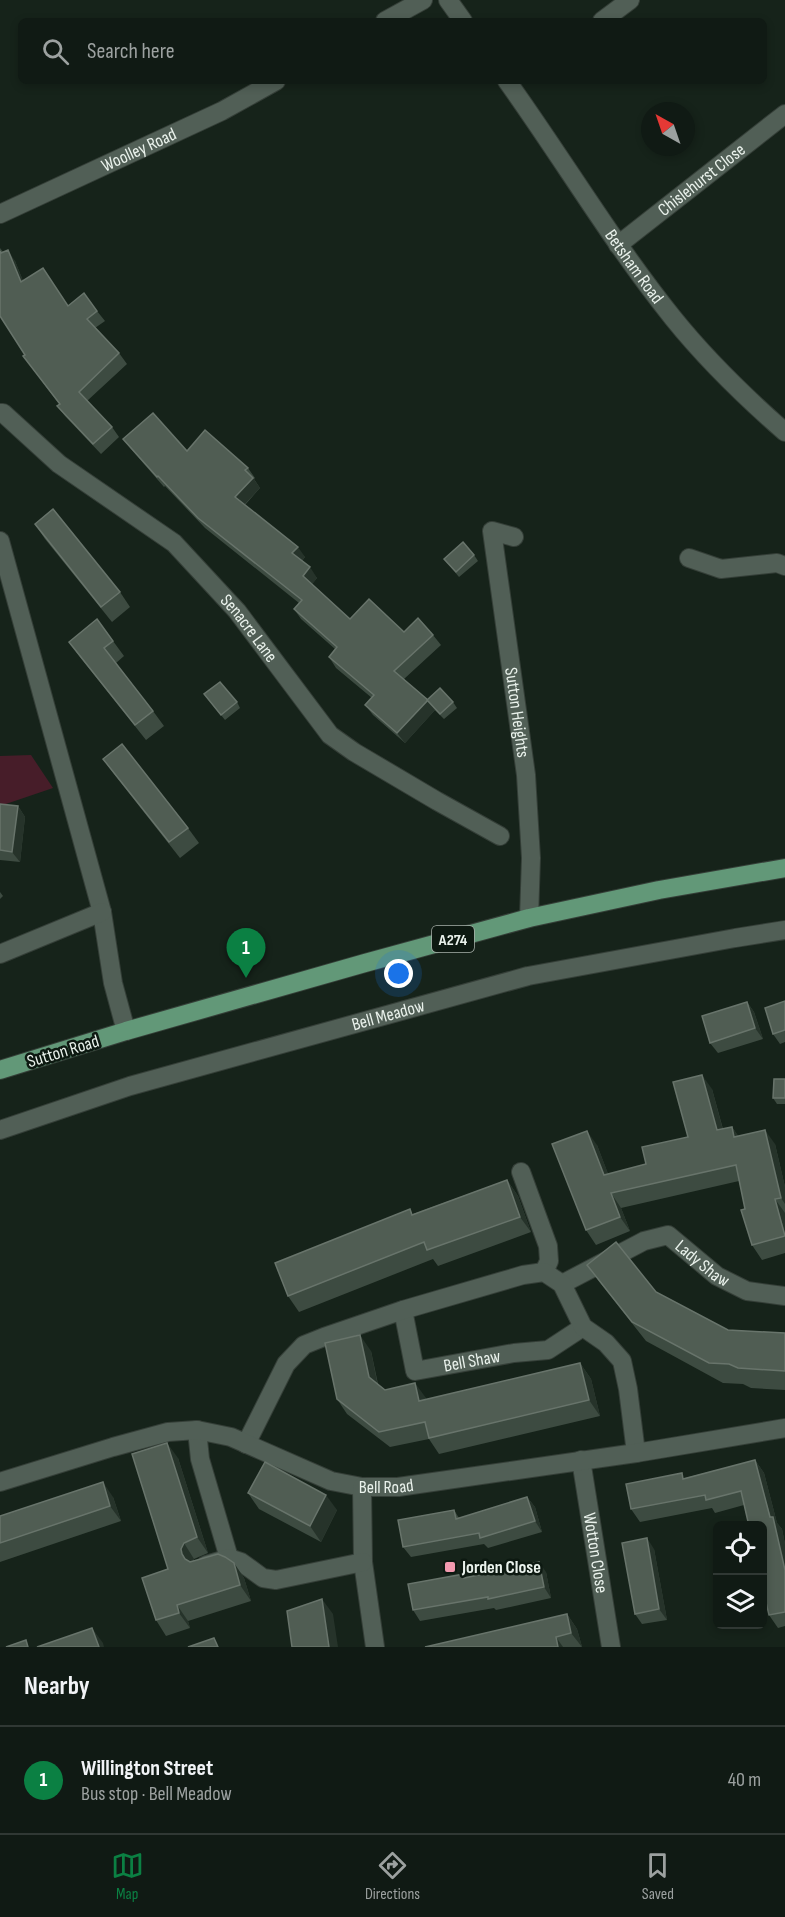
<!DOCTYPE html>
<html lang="en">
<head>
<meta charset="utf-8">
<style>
	body { margin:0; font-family:"Sofia Sans Condensed",sans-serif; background:#1e2722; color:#f1f3f6 }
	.controls { position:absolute; right:18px; bottom:18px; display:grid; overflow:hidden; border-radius:9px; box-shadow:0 3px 9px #0003 }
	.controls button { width:54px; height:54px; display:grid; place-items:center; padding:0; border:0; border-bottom:2px solid #303834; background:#101a14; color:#f1f3f6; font:30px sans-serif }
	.compass { position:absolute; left:641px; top:102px; width:54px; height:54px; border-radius:50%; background:#101a14; box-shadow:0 3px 9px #0003; rotate:320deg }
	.you { position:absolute; left:399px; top:974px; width:21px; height:21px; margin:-15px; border:4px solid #fff; border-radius:50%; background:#1a73e8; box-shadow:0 0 0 9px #1a73e833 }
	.badge { display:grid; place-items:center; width:39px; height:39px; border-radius:50%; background:#0b8043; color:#fff; font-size:20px; font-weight:700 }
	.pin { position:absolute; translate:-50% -50px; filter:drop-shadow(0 2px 3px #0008) }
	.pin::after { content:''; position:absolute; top:32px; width:21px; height:18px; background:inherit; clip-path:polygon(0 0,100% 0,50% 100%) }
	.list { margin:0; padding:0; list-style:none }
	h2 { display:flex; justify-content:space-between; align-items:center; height:78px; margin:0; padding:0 24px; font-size:26px }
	h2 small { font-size:20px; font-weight:400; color:#9ca1a0 }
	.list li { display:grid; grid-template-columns:39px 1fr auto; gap:18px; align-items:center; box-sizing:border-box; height:108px; padding:0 24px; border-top:2px solid #303834 }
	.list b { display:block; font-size:22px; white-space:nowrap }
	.list p { margin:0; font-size:20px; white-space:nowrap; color:#9ca1a0 }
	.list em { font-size:20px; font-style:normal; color:#9ca1a0 }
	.icon { flex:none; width:33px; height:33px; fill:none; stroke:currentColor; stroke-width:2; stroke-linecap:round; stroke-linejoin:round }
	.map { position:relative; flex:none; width:785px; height:1647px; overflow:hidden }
	.search { position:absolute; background:#101a14; box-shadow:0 3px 9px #0003; left:18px; right:18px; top:18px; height:66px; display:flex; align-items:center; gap:15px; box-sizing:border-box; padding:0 21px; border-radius:9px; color:#9ca1a0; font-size:22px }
	.sheet { height:186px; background:#101a14 }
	nav { display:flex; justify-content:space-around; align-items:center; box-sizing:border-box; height:84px; border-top:2px solid #303834; background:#101a14; font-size:16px; color:#9ca1a0 }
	nav a { display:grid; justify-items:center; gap:3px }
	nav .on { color:#0b8043 }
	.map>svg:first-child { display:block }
	.green { fill:#471d29 }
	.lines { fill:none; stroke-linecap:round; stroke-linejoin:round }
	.minor-casing { stroke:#353f38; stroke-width:20 }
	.major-casing { stroke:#353f38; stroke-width:20 }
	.minor { stroke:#515f56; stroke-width:18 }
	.major { stroke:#629878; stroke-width:18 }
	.wall { fill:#3d4b41 }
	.shaded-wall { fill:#26332a }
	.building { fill:#505d53; stroke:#68746b; stroke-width:1.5 }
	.poi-dot { fill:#f29aaf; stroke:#0d1911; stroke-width:2 }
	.labels { text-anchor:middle; stroke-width:5; stroke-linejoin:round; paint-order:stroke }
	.shield { fill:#0d1911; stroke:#a8b1aa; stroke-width:1.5 }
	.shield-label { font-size:16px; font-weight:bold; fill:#eaf2ec }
	.street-label { font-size:18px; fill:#eaf2ec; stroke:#0d1911 }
	.poi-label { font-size:18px; font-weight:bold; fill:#eaf2ec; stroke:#0d1911; text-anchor:start }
</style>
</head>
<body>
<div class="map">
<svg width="785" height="1647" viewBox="0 0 785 1647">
	<rect width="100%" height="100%" fill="#16231a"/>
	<path class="green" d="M31,755L53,788L0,806V756Z"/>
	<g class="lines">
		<g class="minor-casing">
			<g id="minor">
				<path d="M448,0L463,21"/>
				<path d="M385,21L423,0"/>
				<path d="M602,21L630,0"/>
				<path id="s1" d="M507,81C563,159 612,242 673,318C706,359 745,397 785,432"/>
				<path id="s2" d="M0,214L222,111L276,81"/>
				<path id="s3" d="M618,245L785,114"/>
				<path id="s4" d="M0,413H3L59,464L174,543L237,611L330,735L354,752L437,801L500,836"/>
				<path id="s5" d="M514,537L492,531L526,775L531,858L529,918"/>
				<path d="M0,541L102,912L113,983L126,1031"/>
				<path d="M689,558L721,569L777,563L785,566"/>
				<path d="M0,954L102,912"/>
				<path id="s6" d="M0,1130L130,1086L528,976L735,938L785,930"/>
				<path d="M521,1172L548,1246L549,1261L544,1272"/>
				<path id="s7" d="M562,1284L644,1241L668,1235L717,1276L747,1291L785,1296"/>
				<path id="s8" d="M403,1310L415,1371L514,1353L548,1350L583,1327"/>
				<path d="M197,1430L200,1459L229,1558"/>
				<path d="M246,1444L286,1364L304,1345L324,1337L403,1310L523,1275L544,1272L562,1284L583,1327L606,1343L622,1361L628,1389L636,1453"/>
				<path id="s9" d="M581,1460L611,1647"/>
				<path id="s10" d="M0,1482L113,1447L168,1432L197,1430L231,1437L331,1481L362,1487H398L636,1453L785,1428"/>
				<path d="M362,1487L363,1562L375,1647"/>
				<path d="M206,1565L229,1558L241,1562L263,1578L276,1580L363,1562"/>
			</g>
		</g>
		<g class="major-casing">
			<path id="major" d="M0,1070L126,1031L365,963L529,918L659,890L785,868"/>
		</g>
		<use href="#minor" class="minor"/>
		<use href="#major" class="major"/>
	</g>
	<g class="wall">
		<path d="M0,248L3,252L15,261L23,281L68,306L97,311L105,321L95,328L119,353L127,364L87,401L112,427L119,437L101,454L65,416L57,406L59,404L23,356L25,355L0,316Z"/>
		<path d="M123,439L187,451L248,468L255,478L254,479L260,488L245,505L305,557L302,561L317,578L312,584L350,619L404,632L433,635L441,645L404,679L427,700L453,702L457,708L444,719L433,708L435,710L405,743L373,715L365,705L372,698L336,668L329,657L335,649L301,619L294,609L299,603L205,528L165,486L164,487L131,449Z"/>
		<path d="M35,524L120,592L130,607L112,622L45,539Z"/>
		<path d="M474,555L478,561L459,577L444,559Z"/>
		<path d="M113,641L124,656L116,663L153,711L164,726L146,740L80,657L69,642Z"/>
		<path d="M204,694L237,702L240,708L225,720Z"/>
		<path d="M103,759L188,828L199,843L180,858L114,774Z"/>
		<path d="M0,804L18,806L25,817L20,862L0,860Z"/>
		<path d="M0,892L3,896L0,899Z"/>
		<path d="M785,1001V1042L780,1044L773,1034Z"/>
		<path d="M747,1002L754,1012L763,1039L718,1053L710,1043Z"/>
		<path d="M785,1079V1104H777L773,1098Z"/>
		<path d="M712,1089L723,1129L732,1127L738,1136L775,1144L785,1187V1253L762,1260L752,1245L745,1209L739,1181L621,1208L630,1231L596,1245L586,1230L597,1145L608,1174L646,1164L688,1137Z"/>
		<path d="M507,1180L518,1196L531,1232L438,1266L433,1259L299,1312L288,1296L413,1214Z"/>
		<path d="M587,1265L656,1292L728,1330L785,1333V1390L751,1388L743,1384L723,1383L646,1341L601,1284Z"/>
		<path d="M371,1351L378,1384L385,1390L426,1398V1400L580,1363L591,1379L600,1416L439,1454L429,1439L390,1447L347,1414L337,1399Z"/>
		<path d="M178,1458L208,1553L194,1559V1561L234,1563L244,1578L251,1601L188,1621L190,1628L166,1636L156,1620L168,1569Z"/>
		<path d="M755,1460L764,1473L777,1523L782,1529L785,1544V1626L778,1628L769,1615L744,1505L715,1513L712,1508L640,1522L631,1509L685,1478Z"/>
		<path d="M248,1493L337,1510L321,1542L259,1509Z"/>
		<path d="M113,1497L121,1521L0,1562V1516Z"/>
		<path d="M527,1497L535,1507L542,1532L488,1548L484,1544L411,1557L403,1547L454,1510L459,1518Z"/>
		<path d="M654,1549L667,1620L642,1624L635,1614Z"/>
		<path d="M546,1572L551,1598L496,1610L494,1608L420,1621L413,1610L466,1577Z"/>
		<path d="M567,1614L577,1629L582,1647H425Z"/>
	</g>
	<g class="shaded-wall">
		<path d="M8,250L15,261L28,293L21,282Z"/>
		<path d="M253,478L260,488L242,507L235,497Z"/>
		<path d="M298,547L305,557L299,564L292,553Z"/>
		<path d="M310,567L317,578L310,587L303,576Z"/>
		<path d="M428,700L435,710L405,743L397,733Z"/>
		<path d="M18,806L25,817L20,862L12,852Z"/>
		<path d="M747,1002L754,1012L763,1039L755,1028Z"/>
		<path d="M702,1075L712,1089L727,1145L717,1130Z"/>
		<path d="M732,1127L742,1141L734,1137Z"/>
		<path d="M765,1130L775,1144L785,1187V1204L781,1198Z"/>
		<path d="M587,1131L597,1145L614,1189L604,1175Z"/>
		<path d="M507,1180L518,1196L531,1232L520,1217Z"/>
		<path d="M611,1193L621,1208L630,1231L620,1217Z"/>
		<path d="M775,1199L785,1213V1233Z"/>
		<path d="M360,1335L371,1351L379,1392L369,1377Z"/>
		<path d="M580,1363L591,1379L600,1416L589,1400Z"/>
		<path d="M415,1383L426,1398L430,1417L419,1401Z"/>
		<path d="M167,1443L178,1458L208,1553L197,1537Z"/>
		<path d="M755,1460L764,1473L777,1523L782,1529L785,1544V1570Z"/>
		<path d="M103,1482L113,1497L121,1521L110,1506Z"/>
		<path d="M326,1495L337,1510L321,1542L310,1526Z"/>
		<path d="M527,1497L535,1507L542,1532L535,1521Z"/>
		<path d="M647,1538L654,1549L667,1620L659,1609Z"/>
		<path d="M184,1543L194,1559L192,1564V1570L182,1554L181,1549Z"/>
		<path d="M539,1562L546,1572L551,1598L544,1587Z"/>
		<path d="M234,1563L244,1578L251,1601L240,1585Z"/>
		<path d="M322,1599L333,1614L338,1647H329Z"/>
		<path d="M177,1605L188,1621L190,1628L179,1613Z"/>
		<path d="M567,1614L577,1629L582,1647L571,1633Z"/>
		<path d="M92,1628L103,1643L104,1647H99Z"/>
		<path d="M556,1637L563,1647H558Z"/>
	</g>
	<g class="building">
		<path d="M8,250L21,282L43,268L68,306L84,293L97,311L87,319L119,353L79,392L112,427L93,444L57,406L60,404L23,356L25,355L0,316V251L1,253Z"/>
		<path d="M153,413L187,451L205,430L248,468L245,470L253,478L235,497L298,547L292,553L310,567L303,576L350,619L369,599L404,632L418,618L433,635L394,671L428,700L397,733L365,705L374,695L329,657L337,647L294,609L302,600L198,518L158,476L157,477L123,439Z"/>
		<path d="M53,509L120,592L101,607L35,524Z"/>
		<path d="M463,542L474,555L456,572L444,559Z"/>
		<path d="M97,619L113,641L104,648L153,711L135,725L69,642Z"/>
		<path d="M220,682L237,702L221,715L204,694Z"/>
		<path d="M440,688L453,702L440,714L427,700Z"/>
		<path d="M122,744L188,828L169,842L103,759Z"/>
		<path d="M0,804L18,806L12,852L0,850Z"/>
		<path d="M785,1001V1030L773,1034L765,1008Z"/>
		<path d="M747,1002L755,1028L710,1043L702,1016Z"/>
		<path d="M702,1075L717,1130L732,1127L734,1137L765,1130L781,1198L775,1199L785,1236L752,1245L741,1210L745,1209L736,1165L611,1193L620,1217L586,1230L552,1144L587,1131L604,1175L646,1164L642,1147L688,1137L673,1082Z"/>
		<path d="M774,1079H785V1098H773Z"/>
		<path d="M507,1180L520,1217L427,1250L424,1242L288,1296L275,1263L410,1209L412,1215Z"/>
		<path d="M616,1242L656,1292L728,1330L785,1333V1371L738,1368L729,1364L709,1363L632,1322L587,1265Z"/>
		<path d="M360,1335L369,1377L385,1390L415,1383L419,1401L580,1363L589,1400L429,1438L425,1422L379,1432L337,1399L325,1343Z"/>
		<path d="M167,1443L197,1537L184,1543L181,1549L182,1554L185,1559L190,1562L218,1554L225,1557L234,1563L240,1585L177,1605L179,1613L156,1620L142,1578L168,1569L132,1454Z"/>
		<path d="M755,1460L770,1517H773L785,1570V1612L769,1615L762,1586V1526H749L741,1491L706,1500L705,1495L631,1509L626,1484L682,1473L683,1479Z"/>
		<path d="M265,1462L326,1495L310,1526L248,1493Z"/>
		<path d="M103,1482L110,1506L0,1543V1516Z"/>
		<path d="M527,1497L535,1521L480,1538L479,1533L403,1547L398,1520L454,1510L456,1519Z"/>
		<path d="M647,1538L659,1609L635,1614L622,1543Z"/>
		<path d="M539,1562L544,1587L488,1599V1597L413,1610L408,1584L464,1574V1578Z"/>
		<path d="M322,1599L329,1647H292L287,1611Z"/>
		<path d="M567,1614L571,1633L556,1637L558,1647H425Z"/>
		<path d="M92,1628L99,1647H37Z"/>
		<path d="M214,1638L218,1647H188Z"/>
		<path d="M26,1640L28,1647H6Z"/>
	</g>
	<rect class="poi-dot" x="444" y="1561" width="12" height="12" rx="3"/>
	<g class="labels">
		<rect class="shield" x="432" y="926" width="42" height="26" rx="4.5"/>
		<g class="shield-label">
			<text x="453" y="945">A274</text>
		</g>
		<g class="street-label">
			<text dy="6" stroke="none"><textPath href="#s2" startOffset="153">Woolley Road</textPath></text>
			<text dy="6" stroke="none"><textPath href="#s3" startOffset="106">Chislehurst Close</textPath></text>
			<text dy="6" stroke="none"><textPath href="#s1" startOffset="225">Betsham Road</textPath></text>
			<text dy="6" stroke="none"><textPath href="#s4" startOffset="332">Senacre Lane</textPath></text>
			<text dy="6" stroke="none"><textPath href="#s5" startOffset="206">Sutton Heights</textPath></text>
			<text dy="6" stroke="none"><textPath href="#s6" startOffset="405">Bell Meadow</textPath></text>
			<text transform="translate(63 1051) rotate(-17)" y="6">Sutton Road</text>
			<text dy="6" stroke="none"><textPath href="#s7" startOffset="162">Lady Shaw</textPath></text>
			<text dy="6" stroke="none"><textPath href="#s8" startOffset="120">Bell Shaw</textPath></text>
			<text dy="6" stroke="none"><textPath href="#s10" startOffset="404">Bell Road</textPath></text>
			<text dy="6" stroke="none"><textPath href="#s9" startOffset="94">Wotton Close</textPath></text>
		</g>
		<g class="poi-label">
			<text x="462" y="1573">Jorden Close</text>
		</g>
	</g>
</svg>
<div class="controls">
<button><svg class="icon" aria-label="locate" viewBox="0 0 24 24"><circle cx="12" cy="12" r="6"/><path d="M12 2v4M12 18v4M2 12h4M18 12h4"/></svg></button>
<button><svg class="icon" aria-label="layers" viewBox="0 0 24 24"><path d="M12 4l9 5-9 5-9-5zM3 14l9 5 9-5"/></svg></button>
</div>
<svg class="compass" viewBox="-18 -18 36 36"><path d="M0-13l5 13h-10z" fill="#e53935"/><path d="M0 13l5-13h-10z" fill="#9ca1a0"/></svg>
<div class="you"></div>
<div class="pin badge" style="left:246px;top:978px">1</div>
<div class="search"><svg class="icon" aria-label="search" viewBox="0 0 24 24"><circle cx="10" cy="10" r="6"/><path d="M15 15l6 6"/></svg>Search here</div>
</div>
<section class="sheet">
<h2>Nearby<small></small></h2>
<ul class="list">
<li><span class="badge">1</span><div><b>Willington Street</b><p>Bus stop · Bell Meadow</p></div><em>40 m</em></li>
</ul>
</section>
<nav>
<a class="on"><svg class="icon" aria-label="map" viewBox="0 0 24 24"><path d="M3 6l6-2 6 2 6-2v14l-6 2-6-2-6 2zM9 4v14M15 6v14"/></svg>Map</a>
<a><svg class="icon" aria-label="directions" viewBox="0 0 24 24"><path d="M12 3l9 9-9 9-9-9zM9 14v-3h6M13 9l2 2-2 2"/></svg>Directions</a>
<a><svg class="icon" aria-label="saved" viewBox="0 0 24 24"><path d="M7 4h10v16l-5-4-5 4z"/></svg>Saved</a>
</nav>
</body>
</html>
